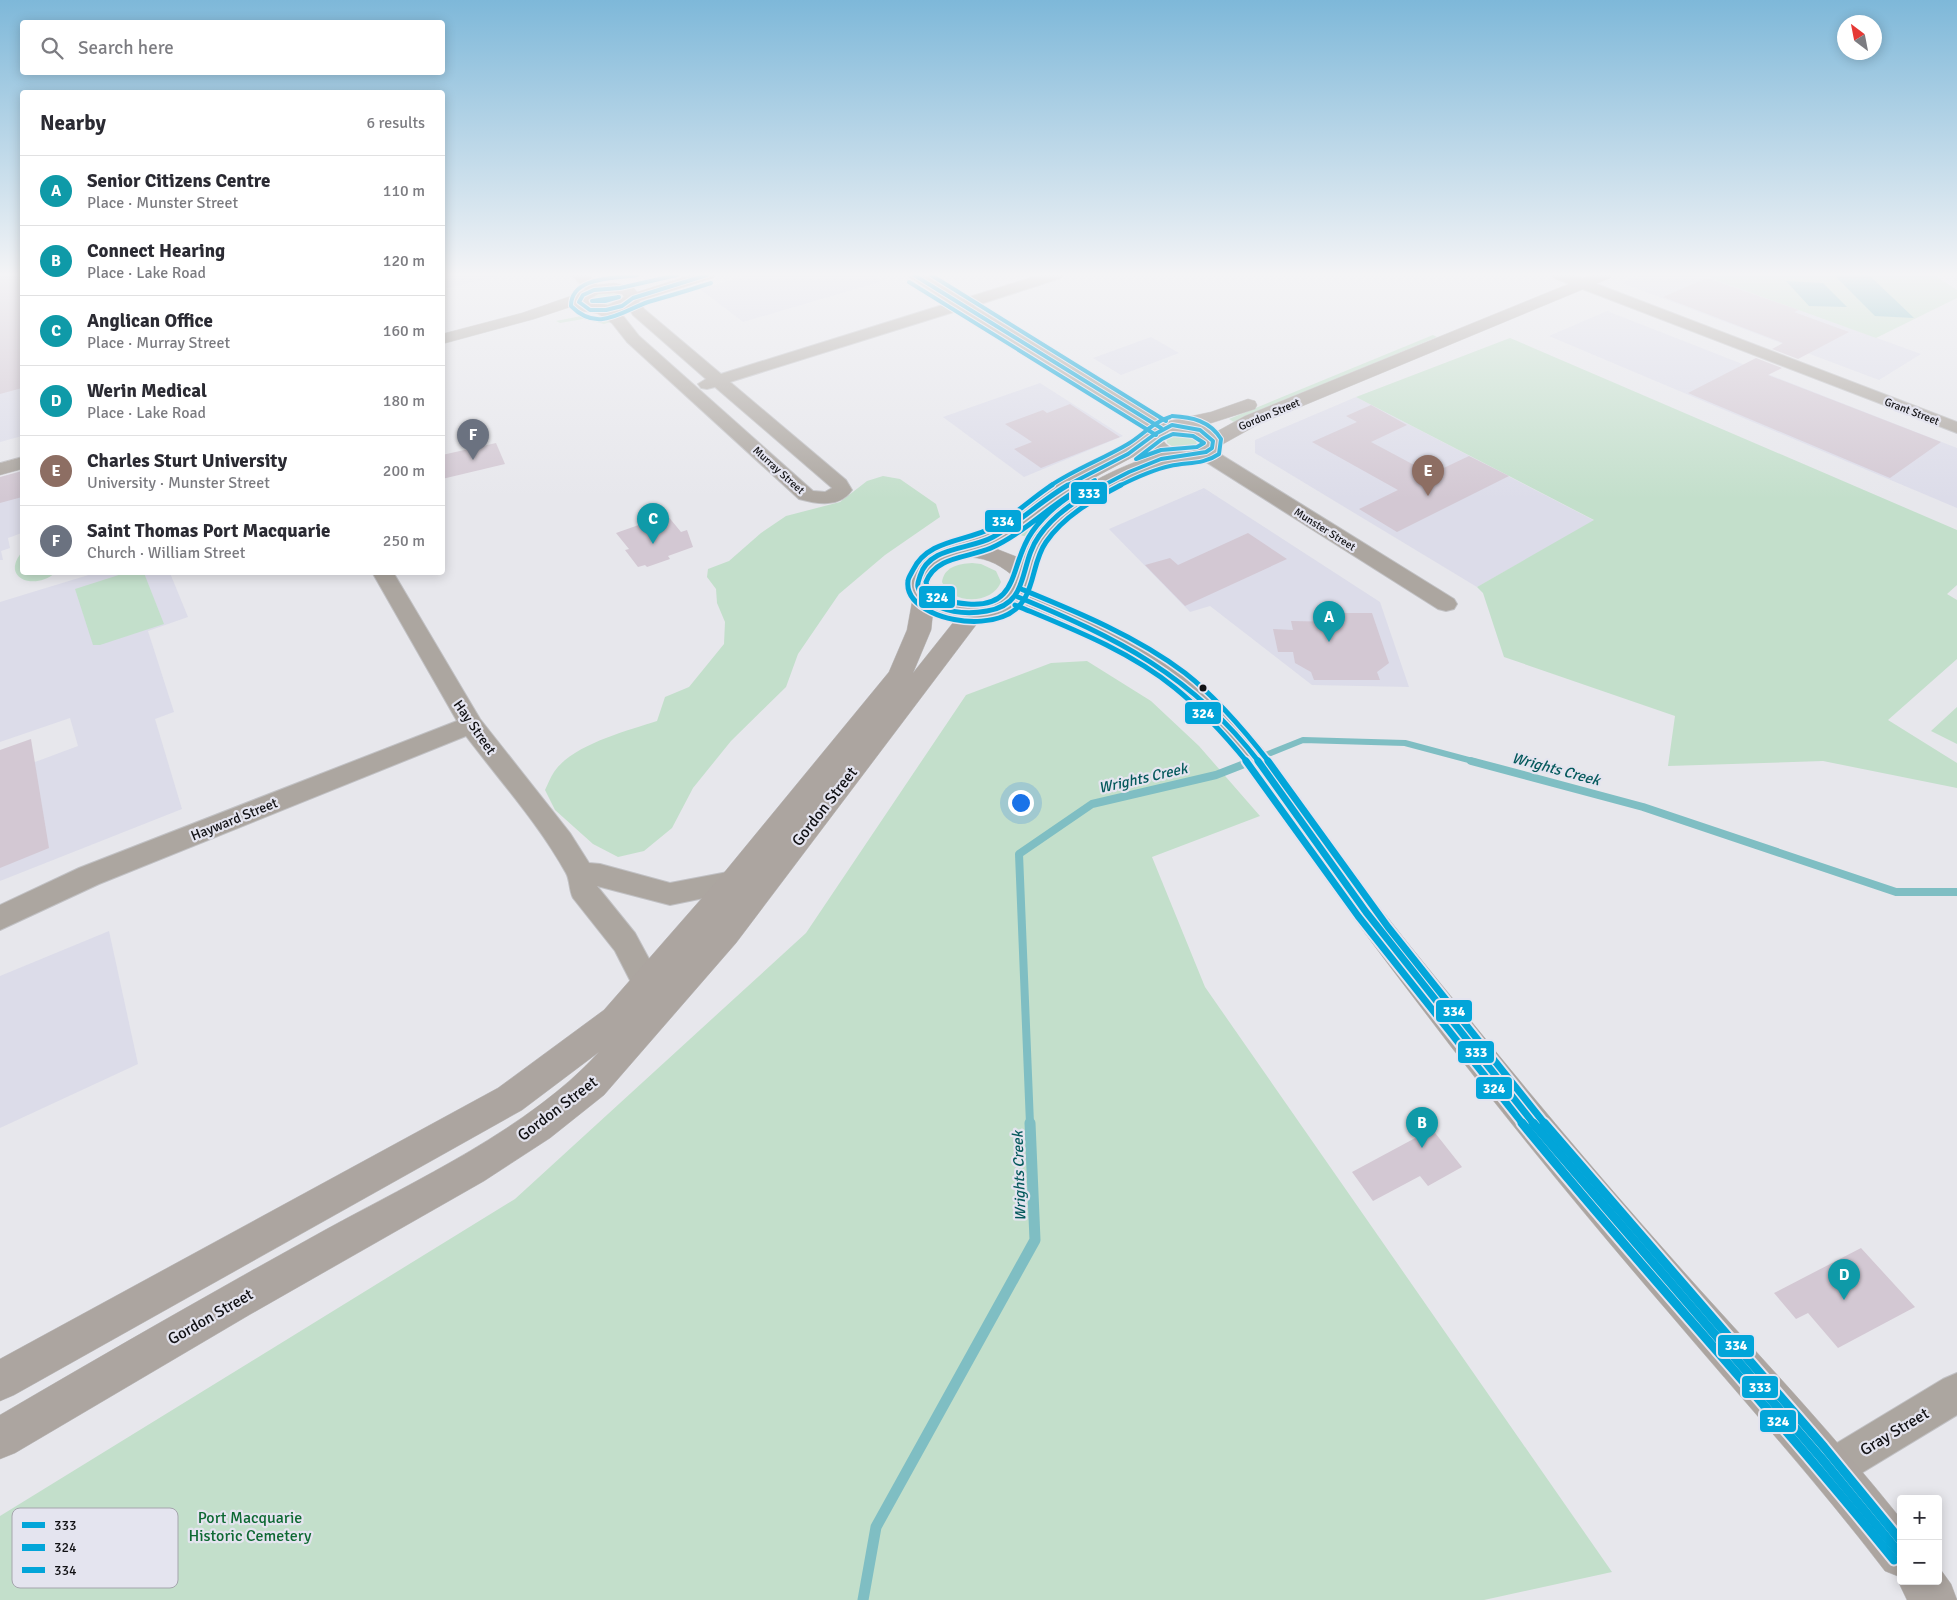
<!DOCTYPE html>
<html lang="en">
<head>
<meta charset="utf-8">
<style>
	body { margin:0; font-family:Signika,sans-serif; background:#f2f2f3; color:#2b2b33 }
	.controls { position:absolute; right:15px; bottom:15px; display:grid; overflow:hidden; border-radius:5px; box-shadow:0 2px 12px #0003 }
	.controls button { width:45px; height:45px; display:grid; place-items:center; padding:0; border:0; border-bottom:1px solid #e1e1e2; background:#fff; color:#2b2b33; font:25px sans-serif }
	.compass { position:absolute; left:1837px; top:15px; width:45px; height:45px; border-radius:50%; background:#fff; box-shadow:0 2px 12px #0003; rotate:328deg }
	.you { position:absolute; left:1020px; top:802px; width:18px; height:18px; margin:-12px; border:4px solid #fff; border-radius:50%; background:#1a73e8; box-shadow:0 0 0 8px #1a73e833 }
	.badge { display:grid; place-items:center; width:32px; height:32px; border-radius:50%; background:#111827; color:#fff; font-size:16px; font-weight:700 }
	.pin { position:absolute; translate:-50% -41px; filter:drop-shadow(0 1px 2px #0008) }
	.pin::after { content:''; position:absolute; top:26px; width:18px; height:15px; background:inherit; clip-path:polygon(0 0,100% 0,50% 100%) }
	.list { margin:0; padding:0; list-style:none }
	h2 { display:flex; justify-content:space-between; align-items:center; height:65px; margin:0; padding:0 20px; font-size:21px }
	h2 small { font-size:16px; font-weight:400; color:#7c7c81 }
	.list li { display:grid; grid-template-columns:32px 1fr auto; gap:15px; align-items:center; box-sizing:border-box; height:70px; padding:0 20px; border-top:1px solid #e1e1e2 }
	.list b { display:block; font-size:19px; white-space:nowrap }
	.list p { margin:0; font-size:16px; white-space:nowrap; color:#7c7c81 }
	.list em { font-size:16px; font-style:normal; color:#7c7c81 }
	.icon { flex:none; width:28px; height:28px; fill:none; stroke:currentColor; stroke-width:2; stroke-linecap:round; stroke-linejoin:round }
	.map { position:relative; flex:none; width:1957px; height:1600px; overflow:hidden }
	.search { position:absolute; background:#fff; box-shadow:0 2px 12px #0003; left:20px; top:20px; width:425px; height:55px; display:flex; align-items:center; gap:12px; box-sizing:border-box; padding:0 18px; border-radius:5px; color:#7c7c81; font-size:19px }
	.panel { position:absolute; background:#fff; box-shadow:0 2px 12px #0003; left:20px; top:90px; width:425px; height:485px; border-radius:5px }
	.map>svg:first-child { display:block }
	.built { fill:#dcdce9 }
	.green { fill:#c3dfcb }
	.water { fill:#7fbec3 }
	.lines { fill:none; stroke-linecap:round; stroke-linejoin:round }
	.stream-far2 { stroke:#7fbec3; stroke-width:6 }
	.stream-far1 { stroke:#7fbec3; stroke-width:8 }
	.stream { stroke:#7fbec3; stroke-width:11 }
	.building { fill:#d3c8d3 }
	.minor-casing { stroke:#c1c1c4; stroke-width:2 }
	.tertiary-casing { stroke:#c1c1c4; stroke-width:1 }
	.secondary-casing { stroke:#c1c1c4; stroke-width:1 }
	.minor { fill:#aca6a0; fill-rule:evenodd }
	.tertiary { fill:#aca6a0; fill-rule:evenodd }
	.secondary { fill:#aca5a0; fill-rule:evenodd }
	.bus-1-far3-casing { stroke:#e4e4ef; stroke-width:6 }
	.bus-1-far2-casing { stroke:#e4e4ef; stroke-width:8 }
	.bus-1-far1-casing { stroke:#e4e4ef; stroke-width:11 }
	.bus-1-casing { stroke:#e4e4ef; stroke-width:13 }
	.bus-2-far3-casing { stroke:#e4e4ef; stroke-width:6 }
	.bus-2-far2-casing { stroke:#e4e4ef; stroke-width:8 }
	.bus-2-far1-casing { stroke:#e4e4ef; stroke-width:11 }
	.bus-2-casing { stroke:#e4e4ef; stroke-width:13 }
	.bus-3-far3-casing { stroke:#e4e4ef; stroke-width:6 }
	.bus-3-far2-casing { stroke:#e4e4ef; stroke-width:8 }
	.bus-3-far1-casing { stroke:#e4e4ef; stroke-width:11 }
	.bus-3-casing { stroke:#e4e4ef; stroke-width:13 }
	.bus-1-far3 { stroke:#02a5d9; stroke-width:4 }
	.bus-1-far2 { stroke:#02a5d9; stroke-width:5 }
	.bus-1-far1 { stroke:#02a5d9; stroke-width:7 }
	.bus-1 { stroke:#02a5d9; stroke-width:9 }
	.bus-2-far3 { stroke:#02a5d9; stroke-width:4 }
	.bus-2-far2 { stroke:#02a5d9; stroke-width:5 }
	.bus-2-far1 { stroke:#02a5d9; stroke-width:7 }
	.bus-2 { stroke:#02a5d9; stroke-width:9 }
	.bus-3-far3 { stroke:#02a5d9; stroke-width:4 }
	.bus-3-far2 { stroke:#02a5d9; stroke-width:5 }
	.bus-3-far1 { stroke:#02a5d9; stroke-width:7 }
	.bus-3 { stroke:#02a5d9; stroke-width:9 }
	.bus-dot { fill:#111114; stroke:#e4e4ef; stroke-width:2 }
	.labels { text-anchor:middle; stroke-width:4.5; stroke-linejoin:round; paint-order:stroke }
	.far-street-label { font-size:11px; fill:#111114; stroke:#e4e4ef }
	.street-label { font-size:14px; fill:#111114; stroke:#e4e4ef }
	.water-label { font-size:15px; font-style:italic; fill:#05595c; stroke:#e4e4ef }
	.near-street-label { font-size:16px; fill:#111114; stroke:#e4e4ef }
	.near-park-label { font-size:16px; fill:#0e6933; stroke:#e4e4ef }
	.key { fill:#e4e4ef; stroke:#a5a5ad; stroke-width:1 }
	.key-label { font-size:14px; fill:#111114 }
	.line-badge { stroke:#e4e4ef; stroke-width:2 }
	.badge-label { font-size:14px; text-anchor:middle; font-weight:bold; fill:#fff }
</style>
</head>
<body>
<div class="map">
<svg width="1957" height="1600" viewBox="0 0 1957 1600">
	<rect width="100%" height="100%" fill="#e7e7ec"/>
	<g class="built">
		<path d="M0,275H22V436L0,442Z"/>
		<path d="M443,275H501L443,289Z"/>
		<path d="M749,275H873L882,281L743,322L700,289Z"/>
		<path d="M1641,275H1712L1714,276L1711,278L1921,354L1879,380L1622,283Z"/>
		<path d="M1607,311L1957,448V508L1549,336Z"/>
		<path d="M1151,337L1179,353L1121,375L1093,358Z"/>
		<path d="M1040,383L1123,436L1024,477L943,417Z"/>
		<path d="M1356,397L1595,521L1477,587L1255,453V440Z"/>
		<path d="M22,474V533L8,538L10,548L1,551L3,560H0V481Z"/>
		<path d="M1204,488L1380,602L1409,687L1312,685L1210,606L1190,612L1109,529Z"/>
		<path d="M95,573H170L188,617L148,631L174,712L155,719L182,809L0,881V775L78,746L70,718L0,742V602Z"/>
		<path d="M109,931L138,1064L0,1128V976Z"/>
	</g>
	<g class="green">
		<path d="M1717,275H1934L1957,290V298L1876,338L1710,278Z"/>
		<path d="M605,292L620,293L623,297L609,305L590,301L595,295Z"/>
		<path d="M586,315L601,317L611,322L604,324L583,319L560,323L556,321Z"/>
		<path d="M1433,335L1437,337L1234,422L1229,419Z"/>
		<path d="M1510,338L1957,530V585L1947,594L1957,600V659L1888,720L1957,763V788L1823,761L1668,766L1675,716L1504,657L1483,593L1477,587L1594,520L1356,397Z"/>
		<path d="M1181,433L1195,437L1197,445C1187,451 1176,450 1167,443L1166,438L1171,434Z"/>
		<path d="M883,476L900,479L936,504L940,517L885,555L839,594L798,654L786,687L731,741L693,788L672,828L644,851L618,857L593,844L555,810L545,790C548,784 550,778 554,772C572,745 626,731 657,721L665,697L689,687L724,644L725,622L717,603L716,589L707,577L708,569L729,561L761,533L786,516L840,502L867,481Z"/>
		<path d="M1047,509L1052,511L1027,537L1017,534Z"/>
		<path d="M22,552V572L55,573C34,591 0,578 22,552Z"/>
		<path d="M972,563L981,564L996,571L1001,582C992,605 951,605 942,582C944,567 958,564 972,563Z"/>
		<path d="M125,573H144L164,624L100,645H93L75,589Z"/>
		<path d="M1087,661L1151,701L1199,746L1260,816L1152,857L1205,987L1612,1572L1484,1600H0V1516L515,1199L806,933L966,695L1051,663Z"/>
		<path d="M1957,707V744L1931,731Z"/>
	</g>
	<g class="water">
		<path d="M1834,275H1869L1914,318L1875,316Z"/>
		<path d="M1786,281L1823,283L1847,307L1809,306Z"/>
	</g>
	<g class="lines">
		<path class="stream-far2" d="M1248,762L1303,740L1405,743L1476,762"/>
		<g class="stream-far1">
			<path d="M1471,761L1643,807L1896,892H1957"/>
			<path d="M1030,1124L1019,854L1092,804L1216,775L1252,761"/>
		</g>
		<path class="stream" d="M863,1600L876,1527L1035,1240L1030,1123"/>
	</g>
	<g class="building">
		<path d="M0,275H22V388L0,394Z"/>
		<path d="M1707,278L1799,310L1794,312L1849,332L1798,359L1772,349L1783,343L1663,297Z"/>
		<path d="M1756,358L1782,368L1768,375L1941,442L1890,478L1688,393Z"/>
		<path d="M1070,404L1120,437L1041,468L1014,449L1032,442L1005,424L1043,410L1047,413Z"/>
		<path d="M1371,405L1407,425L1371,442L1431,474L1469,456L1509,476L1397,532L1359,509L1398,490L1312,442L1357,422L1346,416Z"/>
		<path d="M496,443L505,464L442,479V455Z"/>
		<path d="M22,471V497L0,503V477Z"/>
		<path d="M667,515L681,532L687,530L693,547L668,556L670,559L647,567L645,565L638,567L625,550L629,549L616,533Z"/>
		<path d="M1248,533L1287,559L1185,606L1145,565L1170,558L1178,565Z"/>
		<path d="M1339,613H1372L1389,663L1377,672L1380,680H1314L1311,672L1295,663L1293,652H1278L1273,629L1293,630L1291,621L1342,622Z"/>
		<path d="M31,739L49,848L0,868V750Z"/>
		<path d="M1432,1129L1462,1167L1428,1186L1420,1176L1373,1201L1352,1172Z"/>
		<path d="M1861,1248L1915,1307L1838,1348L1808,1313L1796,1319L1774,1293Z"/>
	</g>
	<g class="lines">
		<g class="minor-casing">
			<g id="minor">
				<path d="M572,275H588L602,290L594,295L589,293Z"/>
				<path d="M907,275H925L963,299L1040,275H1063L1061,278L974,306L1167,424L1170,428L1167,432H1155L960,310L730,382L846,480L852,490C840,508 817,504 799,499L627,342L612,323L593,310L601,305L624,317L639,336L813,491L825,492L832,488L831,487L715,387L707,389L701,388L698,384L706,379L633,315L623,300L631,295L636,297L644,309L721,374L949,303Z"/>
				<path d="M1552,275H1573L1957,422V433L1554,278Z"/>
				<path d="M1205,447L1212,449L1454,599L1457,604L1454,609L1446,611L1438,609L1198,457L1196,453L1198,449Z"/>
				<path d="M372,572H393L480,719L570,833L589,863L600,864L670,883L733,871L743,874L747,882L743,890L670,905L597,886L635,933L662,983L658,992L647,996L636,992L615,951L573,898C569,890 570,880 566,873C539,824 500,781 466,736L99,884L0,930V905L79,868L457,721Z"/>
				<path d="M1957,1373V1415L1845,1483L1831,1489L1817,1483L1811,1469L1817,1455L1943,1379Z"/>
			</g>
		</g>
		<g class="tertiary-casing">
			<g id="tertiary">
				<path d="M691,275H716L713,278L639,301L628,309L608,315L581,311L573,306L534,319L442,344V334L522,313L574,295L594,285L614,283L633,287L637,292ZM614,293L622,294L624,297L608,305L589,302L588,300L598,294Z"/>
				<path d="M22,457V469L0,475V463Z"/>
			</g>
		</g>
		<g class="secondary-casing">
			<path id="secondary" d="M1591,275H1613L1610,278L1259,424L1223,444L1215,455L1207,459L1191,463L1174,462L1146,472L1112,489L1080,509L1045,544L1035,566L1030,594C1092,619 1155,645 1205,689C1263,738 1303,803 1347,864C1386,918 1429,969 1471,1021C1545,1113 1622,1203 1701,1291C1769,1366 1838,1440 1901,1519V1581H1938V1566L1951,1584L1957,1600H1907L1898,1581L1900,1577L1885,1571C1817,1482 1742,1399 1670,1314C1594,1226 1520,1136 1449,1044C1408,990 1366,936 1327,881C1284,820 1246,755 1191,704C1143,658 1080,632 1021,606L1009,614L979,621L736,943L604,1095L550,1138L484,1181L249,1315L15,1453L0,1459V1415C108,1352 216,1290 325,1230C416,1180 530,1128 599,1052L522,1110L14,1395L0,1401V1359L498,1088L604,1010L723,874L889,672L907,630L913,597L906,586L908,574L921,558L985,531L1061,480L1131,444L1155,424L1211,412L1248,399L1255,401L1257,405L1255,409L1205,425L1216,432L1245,416ZM1170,431L1188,432L1201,439L1203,444C1191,457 1169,453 1161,437ZM1148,449L1155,455C1102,472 1041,505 1017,557L989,546L1026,524L1075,488ZM963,557C984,557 996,562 1012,575L1009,591C989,614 946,612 929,586C931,567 945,561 963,557ZM933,613L956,619L913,673L931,630Z"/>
		</g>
		<use href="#minor" class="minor"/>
		<use href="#tertiary" class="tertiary"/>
		<use href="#secondary" class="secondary"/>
		<g class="bus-1-far3-casing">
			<g id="bus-1-far3">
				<path d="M677,275L620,288L594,290L583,295L579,302L590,310H606L622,306L633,298L707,275"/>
				<path d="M914,275L1161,428"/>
				<path d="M1066,486L1128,454L1155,434L1172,425L1200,430L1213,441L1212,448L1206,452L1161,459L1129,472L1102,486"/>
			</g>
		</g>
		<g class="bus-1-far2-casing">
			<g id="bus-1-far2">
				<path d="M1068,485C1042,500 1020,522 993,537C970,550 929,546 920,576C919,580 917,583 918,587C921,597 929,603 939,607C954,613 971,614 987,611C1031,604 1018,565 1039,536C1055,513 1080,498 1104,485"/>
				<path d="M1018,597C1117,638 1192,675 1259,762"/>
			</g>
		</g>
		<g class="bus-1-far1-casing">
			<path id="bus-1-far1" d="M1258,761L1366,912L1534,1124"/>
		</g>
		<g class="bus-1-casing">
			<path id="bus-1" d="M1533,1123L1822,1459L1901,1555"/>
		</g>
		<g class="bus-2-far3-casing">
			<g id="bus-2-far3">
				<path d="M637,275C615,279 571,276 571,306C598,333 620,312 648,302C669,296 690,290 711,283"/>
				<path d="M909,282L1156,435"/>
				<path d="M1173,434L1193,436L1204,443L1197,447L1161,450L1136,459L1162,439Z"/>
				<path d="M1084,486L1095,480L1085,486"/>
			</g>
		</g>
		<g class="bus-2-far2-casing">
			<g id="bus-2-far2">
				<path d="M1086,485C1052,503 1026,532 991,548C968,558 936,556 926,582L928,591C939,600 954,603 968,604C1021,608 1009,564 1032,532C1046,512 1066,497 1087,485"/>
				<path d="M1015,605C1070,628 1128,650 1175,688C1202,710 1225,735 1247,762"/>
			</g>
		</g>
		<g class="bus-2-far1-casing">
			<path id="bus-2-far1" d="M1246,761L1358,916L1523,1124"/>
		</g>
		<g class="bus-2-casing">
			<path id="bus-2" d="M1522,1123C1643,1271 1774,1411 1894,1560"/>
		</g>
		<g class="bus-3-far3-casing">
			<g id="bus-3-far3">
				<path d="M931,275L1166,421"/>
				<path d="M619,297L605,301H592Z"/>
				<path d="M1050,486C1075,469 1103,459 1128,444C1143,435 1153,422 1170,417"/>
				<path d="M1119,486C1135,478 1152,470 1170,466C1188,462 1203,465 1219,454L1221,439C1210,421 1192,417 1172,416"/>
			</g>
		</g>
		<g class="bus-3-far2-casing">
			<g id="bus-3-far2">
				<path d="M1052,485C1032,498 1015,515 994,527C966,542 928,539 913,570C911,574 908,578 908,581C906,596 919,606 931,612C957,625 1008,628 1025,598C1035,580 1034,559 1046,542C1064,516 1094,499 1121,485"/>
				<path d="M1021,589C1077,612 1136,636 1185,673C1217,698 1244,730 1269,762"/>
			</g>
		</g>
		<g class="bus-3-far1-casing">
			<path id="bus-3-far1" d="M1268,761L1388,927L1545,1124"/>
		</g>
		<g class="bus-3-casing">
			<path id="bus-3" d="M1544,1123L1824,1447L1901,1541"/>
		</g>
		<use href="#bus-1-far3" class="bus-1-far3"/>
		<use href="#bus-1-far2" class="bus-1-far2"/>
		<use href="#bus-1-far1" class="bus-1-far1"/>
		<use href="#bus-1" class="bus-1"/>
		<use href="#bus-2-far3" class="bus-2-far3"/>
		<use href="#bus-2-far2" class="bus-2-far2"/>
		<use href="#bus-2-far1" class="bus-2-far1"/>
		<use href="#bus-2" class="bus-2"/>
		<use href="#bus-3-far3" class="bus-3-far3"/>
		<use href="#bus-3-far2" class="bus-3-far2"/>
		<use href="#bus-3-far1" class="bus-3-far1"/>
		<use href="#bus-3" class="bus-3"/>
	</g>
	<linearGradient id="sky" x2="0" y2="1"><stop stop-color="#7eb8d9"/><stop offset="0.55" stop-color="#f4f4f6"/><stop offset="1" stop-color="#f4f4f6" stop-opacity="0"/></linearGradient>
	<rect width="1957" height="499" fill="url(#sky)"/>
	<circle class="bus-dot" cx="1203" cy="688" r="4.5"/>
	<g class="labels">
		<g class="far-street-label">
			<text transform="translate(1912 411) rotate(21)" y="4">Grant Street</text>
			<text transform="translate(1269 414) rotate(-23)" y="4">Gordon Street</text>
			<text transform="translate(779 470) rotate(42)" y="4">Murray Street</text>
			<text transform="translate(1325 529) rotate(32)" y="4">Munster Street</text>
		</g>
		<g class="street-label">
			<text transform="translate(475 727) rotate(55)" y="5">Hay Street</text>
			<text transform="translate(234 819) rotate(-22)" y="5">Hayward Street</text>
		</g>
		<g class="water-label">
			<text transform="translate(1556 769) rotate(15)" y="5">Wrights Creek</text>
			<text transform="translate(1143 778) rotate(-13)" y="5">Wrights Creek</text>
			<text transform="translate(1019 1176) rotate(-92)" y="5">Wrights Creek</text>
		</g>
		<g class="near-street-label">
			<text transform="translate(824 806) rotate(-52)" y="6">Gordon Street</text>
			<text transform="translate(557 1108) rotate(-37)" y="6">Gordon Street</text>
			<text transform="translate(210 1316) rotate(-30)" y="6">Gordon Street</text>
			<text transform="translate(1894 1431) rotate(-31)" y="6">Gray Street</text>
		</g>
		<g class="near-park-label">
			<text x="250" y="1523">Port Macquarie<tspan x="250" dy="18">Historic Cemetery</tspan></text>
		</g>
	</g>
	<rect x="12" y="1508" width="166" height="80" rx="8" class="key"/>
	<rect x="22" y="1522" width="23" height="6" fill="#02a5d9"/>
	<rect x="22" y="1544" width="23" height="7" fill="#02a5d9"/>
	<rect x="22" y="1567" width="23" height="6" fill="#02a5d9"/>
	<g class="key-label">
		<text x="54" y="1530">333</text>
		<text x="54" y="1552">324</text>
		<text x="54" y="1575">334</text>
	</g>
	<g class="line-badge">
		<rect x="1070" y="481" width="38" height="24" rx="5" fill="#02a5d9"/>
		<rect x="984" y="509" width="38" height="24" rx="5" fill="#02a5d9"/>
		<rect x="918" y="585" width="38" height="24" rx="5" fill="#02a5d9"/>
		<rect x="1184" y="701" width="38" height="24" rx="5" fill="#02a5d9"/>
		<rect x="1435" y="999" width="38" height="24" rx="5" fill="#02a5d9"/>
		<rect x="1457" y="1040" width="38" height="24" rx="5" fill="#02a5d9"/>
		<rect x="1475" y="1076" width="38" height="24" rx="5" fill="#02a5d9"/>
		<rect x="1717" y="1334" width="38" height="24" rx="5" fill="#02a5d9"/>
		<rect x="1741" y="1375" width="38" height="24" rx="5" fill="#02a5d9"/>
		<rect x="1759" y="1409" width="38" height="24" rx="5" fill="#02a5d9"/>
	</g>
	<g class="badge-label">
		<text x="1089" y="498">333</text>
		<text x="1003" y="526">334</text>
		<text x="937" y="602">324</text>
		<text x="1203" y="718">324</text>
		<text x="1454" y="1016">334</text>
		<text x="1476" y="1057">333</text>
		<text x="1494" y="1093">324</text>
		<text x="1736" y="1350">334</text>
		<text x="1760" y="1392">333</text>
		<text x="1778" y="1426">324</text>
	</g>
</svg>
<div class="controls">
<button>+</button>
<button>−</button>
</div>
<svg class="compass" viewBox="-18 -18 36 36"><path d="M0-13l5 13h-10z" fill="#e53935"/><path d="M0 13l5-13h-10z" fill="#7c7c81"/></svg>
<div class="you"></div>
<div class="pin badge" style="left:1329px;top:642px;background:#0f9aa8">A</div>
<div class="pin badge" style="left:1422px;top:1148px;background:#0f9aa8">B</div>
<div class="pin badge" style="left:653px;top:544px;background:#0f9aa8">C</div>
<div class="pin badge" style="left:1844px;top:1300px;background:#0f9aa8">D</div>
<div class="pin badge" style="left:1428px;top:496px;background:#8d6e63">E</div>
<div class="pin badge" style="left:473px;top:460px;background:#6b7280">F</div>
<div class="search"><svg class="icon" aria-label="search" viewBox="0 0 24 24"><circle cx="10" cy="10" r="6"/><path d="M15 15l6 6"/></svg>Search here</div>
<section class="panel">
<h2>Nearby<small>6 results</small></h2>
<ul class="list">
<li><span class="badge" style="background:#0f9aa8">A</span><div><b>Senior Citizens Centre</b><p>Place · Munster Street</p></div><em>110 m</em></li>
<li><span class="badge" style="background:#0f9aa8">B</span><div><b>Connect Hearing</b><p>Place · Lake Road</p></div><em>120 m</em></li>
<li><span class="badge" style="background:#0f9aa8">C</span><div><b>Anglican Office</b><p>Place · Murray Street</p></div><em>160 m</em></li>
<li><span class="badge" style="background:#0f9aa8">D</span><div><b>Werin Medical</b><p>Place · Lake Road</p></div><em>180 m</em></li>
<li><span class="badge" style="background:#8d6e63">E</span><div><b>Charles Sturt University</b><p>University · Munster Street</p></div><em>200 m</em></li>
<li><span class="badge" style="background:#6b7280">F</span><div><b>Saint Thomas Port Macquarie</b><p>Church · William Street</p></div><em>250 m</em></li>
</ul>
</section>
</div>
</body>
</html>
